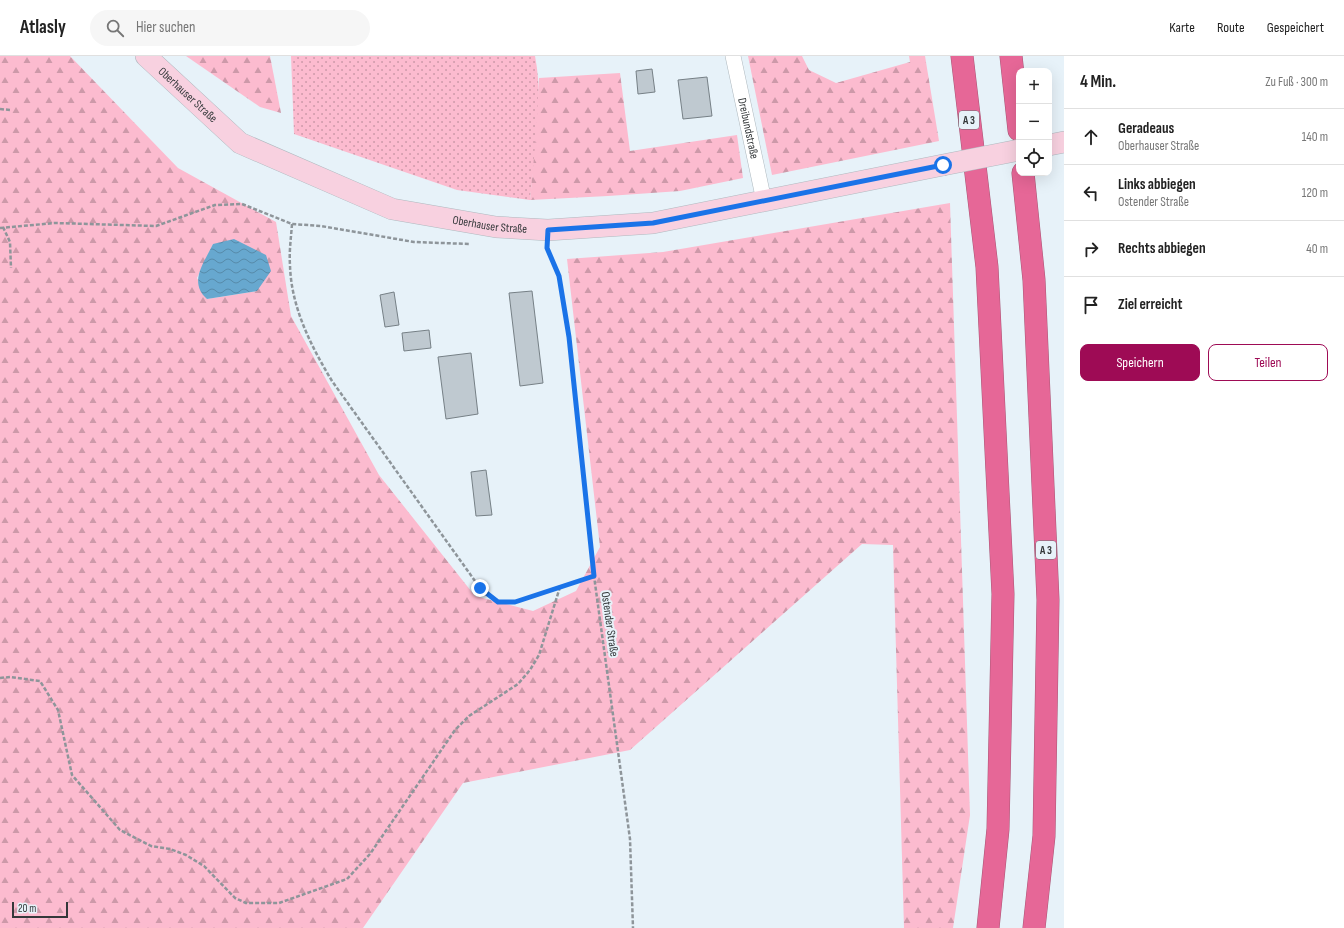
<!DOCTYPE html>
<html lang="de">
<head>
<meta charset="utf-8">
<style>
	body { margin:0; font-family:"Sofia Sans Condensed",sans-serif; background:#f6f6f6; color:#222 }
	.controls { position:absolute; right:12px; top:12px; display:grid; overflow:hidden; border-radius:8px; box-shadow:0 4px 16px #0002 }
	.controls button { width:36px; height:36px; display:grid; place-items:center; padding:0; border:0; border-bottom:1px solid #e0e0e0; background:#fff; color:#222; font:20px sans-serif }
	.scale { position:absolute; left:12px; bottom:10px; width:56px; box-sizing:border-box; padding-left:4px; border:2px solid #34383a; border-top:0; font-size:11px; line-height:14px; white-space:nowrap; color:#34383a; -webkit-text-stroke:3px #e7f2f9; paint-order:stroke }
	.stop { position:absolute; width:12px; height:12px; margin:-9px; border:3px solid #1a73e8; border-radius:50%; background:#fff }
	.stop.end { background:#1a73e8; border-color:#fff; box-shadow:0 1px 4px #0008 }
	.list { margin:0; padding:0; list-style:none }
	h2 { display:flex; justify-content:space-between; align-items:center; height:52px; margin:0; padding:0 16px; font-size:17px }
	h2 small { font-size:13px; font-weight:400; color:#767676 }
	.list li { display:grid; grid-template-columns:26px 1fr auto; gap:12px; align-items:center; box-sizing:border-box; height:56px; padding:0 16px; border-top:1px solid #e0e0e0 }
	.list b { display:block; font-size:15px; white-space:nowrap }
	.list p { margin:0; font-size:13px; white-space:nowrap; color:#767676 }
	.list em { font-size:13px; font-style:normal; color:#767676 }
	.actions { display:flex; gap:8px; padding:12px 16px }
	.actions a { flex:1; padding:9px 0; border:1px solid #9e0b55; border-radius:8px; text-align:center; font-size:14px; color:#9e0b55 }
	.actions .main { background:#9e0b55; color:#fff }
	.icon { flex:none; width:22px; height:22px; fill:none; stroke:currentColor; stroke-width:2; stroke-linecap:round; stroke-linejoin:round }
	.map { position:relative; flex:none; width:1064px; height:872px; overflow:hidden }
	header { display:flex; align-items:center; gap:24px; box-sizing:border-box; height:56px; padding:0 20px; background:#fff; border-bottom:1px solid #e0e0e0 }
	header strong { font-size:19px }
	nav { display:flex; gap:22px; margin-inline-start:auto; font-size:14px }
	.search { width:280px; height:36px; background:#f6f6f6; display:flex; align-items:center; gap:10px; box-sizing:border-box; padding:0 14px; border-radius:22px; color:#767676; font-size:15px }
	main { display:flex }
	aside { flex:1; background:#fff }
	.map>svg:first-child { display:block }
	.grass { fill:url(#grass-dots) }
	.forest { fill:url(#forest-firs); fill-rule:evenodd }
	.water { fill:url(#water-waves) }
	.building { fill:#bfc9d0; stroke:#768086 }
	.lines { fill:none; stroke-linecap:round; stroke-linejoin:round }
	.street-casing { stroke:#afb9bf; stroke-width:16 }
	.secondary-casing { stroke:#afb9bf; stroke-width:22 }
	.highway-casing { stroke:#a85776; stroke-width:23 }
	.path { stroke:#8e959a; stroke-width:2.5; stroke-dasharray:4 2; stroke-linecap:butt }
	.street { stroke:#fff; stroke-width:15 }
	.secondary { stroke:#f8d1e0; stroke-width:21 }
	.highway { stroke:#e66797; stroke-width:22 }
	.secondary-bridge-casing { stroke:#afb9bf; stroke-width:22; stroke-linecap:butt }
	.secondary-bridge { stroke:#f8d1e0; stroke-width:21 }
	.route { stroke:#1a73e8; stroke-width:5 }
	.labels { text-anchor:middle; stroke-width:4; stroke-linejoin:round; paint-order:stroke }
	.shield { fill:#e7f2f9; stroke:#6a7073; stroke-width:1 }
	.shield-label { font-size:11px; font-weight:bold; fill:#34383a }
	.street-label { font-size:12px; fill:#34383a; stroke:#e7f2f9 }
</style>
</head>
<body>
<header>
<strong>Atlasly</strong>
<div class="search"><svg class="icon" aria-label="search" viewBox="0 0 24 24"><circle cx="10" cy="10" r="6"/><path d="M15 15l6 6"/></svg>Hier suchen</div>
<nav><a>Karte</a><a>Route</a><a>Gespeichert</a></nav>
</header>
<main>
<div class="map">
<svg width="1064" height="872" viewBox="0 0 1064 872">
	<defs>
		<pattern id="grass-dots" width="8" height="8" patternUnits="userSpaceOnUse"><rect width="8" height="8" fill="#fcbbcf"/><path d="M2 2h.1M6 6h.1" fill="none" stroke="#cd99a9" stroke-width="1.8" stroke-linecap="round"/></pattern>
		<pattern id="forest-firs" width="22" height="20" patternUnits="userSpaceOnUse"><rect width="22" height="20" fill="#fcbbcf"/><path d="M5 1l3.5 6h-7zM16 11l3.5 6h-7z" fill="#cd99a9"/></pattern>
		<pattern id="water-waves" width="16" height="10" patternUnits="userSpaceOnUse"><rect width="16" height="10" fill="#67a8cf"/><path d="M0 5q4-4 8 0t8 0" fill="none" stroke="#568aa9"/></pattern>
	</defs>
	<rect width="100%" height="100%" fill="#e7f2f9"/>
	<path class="grass" d="M291,0H535C544,46 535,97 530,144L457,134L294,78Z"/>
	<g class="forest">
		<path d="M0,0H70L178,112L276,166L291,260L379,419L475,540L533,555L576,535L600,491L567,203L663,196L950,147L970,759L953,872H904L893,489L862,488L630,694L463,727L363,872H0ZM213,188L257,235L207,243L197,222Z"/>
		<path d="M186,0H270L281,57L260,51Z"/>
		<path d="M748,0H802L809,14L836,27L910,6L909,0H925L939,85L772,119Z"/>
		<path d="M620,17L630,95L737,79L743,122L680,135L608,140L530,144L536,80L539,22Z"/>
	</g>
	<path class="water" d="M234,183L266,199L271,215L257,235L207,243C188,226 204,207 213,188Z"/>
	<g class="building">
		<path d="M652,13L655,36L638,38L636,15Z"/>
		<path d="M707,21L712,60L683,63L678,24Z"/>
		<path d="M532,235L543,327L520,330L509,237Z"/>
		<path d="M394,236L399,269L385,271L380,239Z"/>
		<path d="M429,274L431,292L404,295L402,277Z"/>
		<path d="M471,297L478,358L446,363L438,301Z"/>
		<path d="M486,414L492,459L476,460L471,416Z"/>
	</g>
	<g class="lines">
		<g class="street-casing">
			<g id="street">
				<path id="s1" d="M733,0L764,145"/>
			</g>
		</g>
		<g class="secondary-casing">
			<g id="secondary">
				<path id="s2" d="M146,0L240,87L392,153L496,171L548,174L653,167L943,109"/>
				<path d="M1049,89L1064,86"/>
			</g>
		</g>
		<g class="highway-casing">
			<g id="highway">
				<path d="M962,0L987,211L1003,538L998,773L988,872"/>
				<path d="M1011,0L1019,74"/>
				<path d="M1023,117L1034,224L1048,544L1044,780L1034,872"/>
			</g>
		</g>
		<g class="path">
			<path d="M0,53L10,54"/>
			<path d="M292,168C291,182 289,196 290,209C291,251 311,290 332,325L480,532L498,546H515L559,531"/>
			<path d="M3,171L10,186L11,212"/>
			<path d="M0,172L55,167L156,170L215,149L242,148L292,168L321,170L414,186L470,188"/>
			<path d="M548,193L559,220L569,281L594,520L630,783L633,872"/>
			<path d="M0,622L10,621L40,625L58,654L72,719L120,774L151,790L170,793L186,799L204,810L235,842L246,847H279L347,823L370,798L455,674L469,660L518,628L530,614L539,599L560,531L594,520"/>
		</g>
		<use href="#street" class="street"/>
		<use href="#secondary" class="secondary"/>
		<use href="#highway" class="highway"/>
		<g class="secondary-bridge-casing">
			<path id="secondary-bridge" d="M943,109L1019,94"/>
		</g>
		<use href="#secondary-bridge" class="secondary-bridge"/>
	</g>
	<g class="lines">
		<path class="route" d="M480,532L498,546H515L594,520L569,281L559,220L547,192L548,174L653,167L943,109"/>
	</g>
	<g class="labels">
		<g class="shield">
			<rect x="959" y="55" width="20" height="18" rx="3"/>
			<rect x="1036" y="485" width="20" height="18" rx="3"/>
		</g>
		<g class="shield-label">
			<text x="969" y="68">A 3</text>
			<text x="1046" y="498">A 3</text>
		</g>
		<g class="street-label">
			<text dy="4" stroke="none"><textPath href="#s2" startOffset="57">Oberhauser Straße</textPath></text>
			<text dy="4" stroke="none"><textPath href="#s1" startOffset="74">Dreibundstraße</textPath></text>
			<text dy="4" stroke="none"><textPath href="#s2" startOffset="393">Oberhauser Straße</textPath></text>
			<text transform="translate(610 568) rotate(82)" y="4">Ostender Straße</text>
		</g>
	</g>
</svg>
<div class="controls">
<button>+</button>
<button>−</button>
<button><svg class="icon" aria-label="locate" viewBox="0 0 24 24"><circle cx="12" cy="12" r="6"/><path d="M12 2v4M12 18v4M2 12h4M18 12h4"/></svg></button>
</div>
<div class="scale">20 m</div>
<div class="stop" style="left:943px;top:109px"></div>
<div class="stop end" style="left:480px;top:532px"></div>
</div>
<aside>
<h2>4 Min.<small>Zu Fuß · 300 m</small></h2>
<ul class="list">
<li><svg class="icon" aria-label="ahead" viewBox="0 0 24 24"><path d="M12 20V5M6 11l6-6 6 6"/></svg><div><b>Geradeaus</b><p>Oberhauser Straße</p></div><em>140 m</em></li>
<li><svg class="icon" aria-label="left" viewBox="0 0 24 24"><path d="M17 20v-9H6M10 6l-5 5 5 5"/></svg><div><b>Links abbiegen</b><p>Ostender Straße</p></div><em>120 m</em></li>
<li><svg class="icon" aria-label="right" viewBox="0 0 24 24"><path d="M7 20v-9h11M14 6l5 5-5 5"/></svg><div><b>Rechts abbiegen</b></div><em>40 m</em></li>
<li><svg class="icon" aria-label="arrive" viewBox="0 0 24 24"><path d="M6 21V4h12l-3 4 3 4H6"/></svg><div><b>Ziel erreicht</b></div></li>
</ul>
<div class="actions"><a class="main">Speichern</a><a>Teilen</a></div>
</aside>
</main>
</body>
</html>
